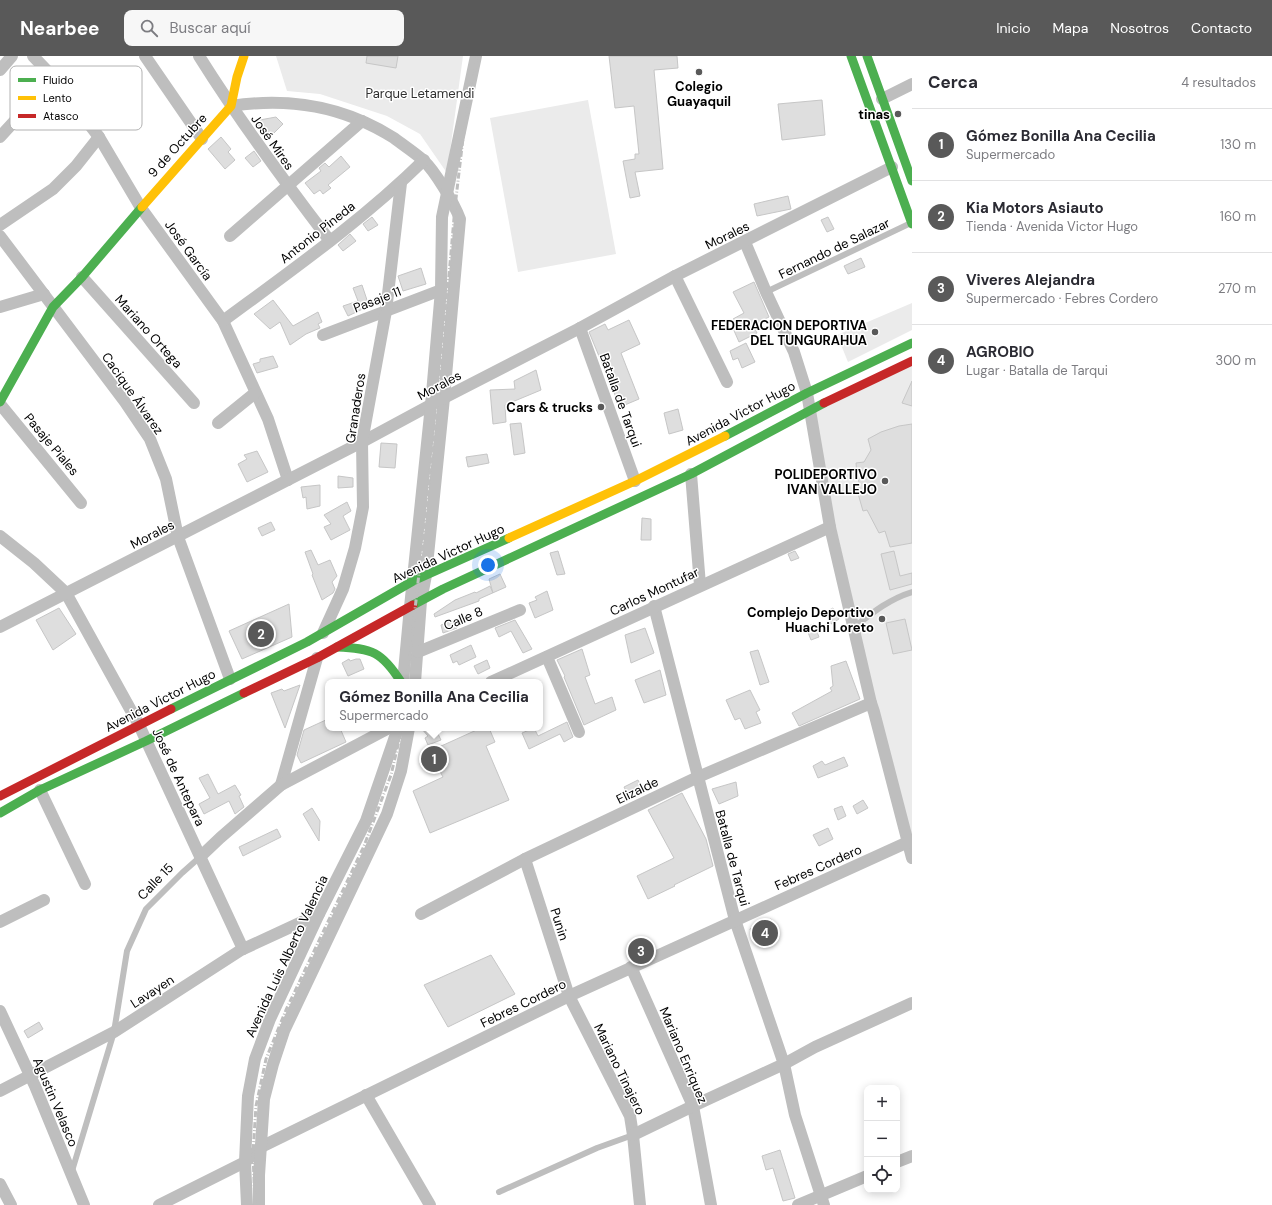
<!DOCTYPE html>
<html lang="es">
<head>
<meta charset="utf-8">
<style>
	body { margin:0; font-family:"DM Sans",sans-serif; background:#f7f7f7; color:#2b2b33 }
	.controls { position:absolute; right:12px; bottom:12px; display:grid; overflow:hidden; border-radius:8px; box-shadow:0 2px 10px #0003 }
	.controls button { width:36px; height:36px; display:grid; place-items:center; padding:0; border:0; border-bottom:1px solid #e1e1e2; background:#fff; color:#2b2b33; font:20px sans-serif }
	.you { position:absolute; left:488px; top:509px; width:14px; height:14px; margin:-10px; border:3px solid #fff; border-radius:50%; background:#1a73e8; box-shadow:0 0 0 6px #1a73e833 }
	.badge { display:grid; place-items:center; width:26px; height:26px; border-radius:50%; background:#595959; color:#fff; font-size:13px; font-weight:700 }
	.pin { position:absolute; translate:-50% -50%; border:2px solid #fff; box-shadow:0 1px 4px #0006 }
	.popup { position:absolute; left:325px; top:623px; width:218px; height:52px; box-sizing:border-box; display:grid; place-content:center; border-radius:8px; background:#fff; filter:drop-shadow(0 1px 3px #0005); font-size:13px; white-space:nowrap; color:#7c7c81 }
	.popup b { font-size:15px; color:#2b2b33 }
	.popup::after { content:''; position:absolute; left:50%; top:100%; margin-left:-8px; border:8px solid transparent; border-top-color:#fff }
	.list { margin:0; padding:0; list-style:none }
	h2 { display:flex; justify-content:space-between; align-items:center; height:52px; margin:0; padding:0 16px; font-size:17px }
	h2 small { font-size:13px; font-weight:400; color:#7c7c81 }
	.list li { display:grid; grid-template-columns:26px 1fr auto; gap:12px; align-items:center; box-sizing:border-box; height:72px; padding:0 16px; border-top:1px solid #e1e1e2 }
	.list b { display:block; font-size:15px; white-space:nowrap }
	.list p { margin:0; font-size:13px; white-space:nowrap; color:#7c7c81 }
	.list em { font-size:13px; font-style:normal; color:#7c7c81 }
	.icon { flex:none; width:22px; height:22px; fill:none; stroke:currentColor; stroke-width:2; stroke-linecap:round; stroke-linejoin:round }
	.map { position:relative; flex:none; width:912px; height:1149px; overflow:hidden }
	header { display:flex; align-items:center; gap:24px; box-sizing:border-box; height:56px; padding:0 20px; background:#595959; color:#fff }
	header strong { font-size:19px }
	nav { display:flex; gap:22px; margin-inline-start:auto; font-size:14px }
	.search { width:280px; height:36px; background:#f7f7f7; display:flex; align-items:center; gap:10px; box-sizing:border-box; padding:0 14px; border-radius:8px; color:#7c7c81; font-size:15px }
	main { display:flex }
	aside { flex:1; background:#fff }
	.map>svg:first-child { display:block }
	.green { fill:#ebebeb }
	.building { fill:#dedede; stroke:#c6c6c6 }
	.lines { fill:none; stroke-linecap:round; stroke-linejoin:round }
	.lane { stroke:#bebebe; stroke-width:6 }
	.street { stroke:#bebebe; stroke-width:12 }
	.fast { stroke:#4caf50; stroke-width:9 }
	.slow { stroke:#ffc107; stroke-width:9 }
	.jam { stroke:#c62828; stroke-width:9 }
	.rail { stroke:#bebebe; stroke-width:3; stroke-dasharray:6 2 1 2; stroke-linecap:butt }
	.poi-dot { fill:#595959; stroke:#fff; stroke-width:1.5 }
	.labels { text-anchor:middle; stroke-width:3; stroke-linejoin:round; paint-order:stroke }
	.poi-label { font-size:13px; font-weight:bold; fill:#000; stroke:#fff; text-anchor:end }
	.park-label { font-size:13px; fill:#313131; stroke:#fff }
	.street-label { font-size:13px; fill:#000; stroke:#fff }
	.key { fill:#fff; stroke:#b2b2b2; stroke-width:1 }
	.key-label { font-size:11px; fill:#000 }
</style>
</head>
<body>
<header>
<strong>Nearbee</strong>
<div class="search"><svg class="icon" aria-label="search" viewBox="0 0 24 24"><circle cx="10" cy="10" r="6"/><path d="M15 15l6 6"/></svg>Buscar aquí</div>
<nav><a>Inicio</a><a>Mapa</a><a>Nosotros</a><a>Contacto</a></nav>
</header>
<main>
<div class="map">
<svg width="912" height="1149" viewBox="0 0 912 1149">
	<rect width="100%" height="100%" fill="#fff"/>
	<g class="green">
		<path d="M276,0H463L447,117L420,78L387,60L320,38L287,35Z"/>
		<path d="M588,44L616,198L518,216L490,62Z"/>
		<path d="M912,247V274L848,306L837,279Z"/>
		<path d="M912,305V803L809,354Z"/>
	</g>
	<g class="building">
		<path d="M367,0H398L396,12L366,7Z"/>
		<path d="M609,0H677L678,12L654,14L663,113L635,116L640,140L630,142L623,105L635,103V98H639L634,50L615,52Z"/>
		<path d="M822,44L825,79L782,84L778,48Z"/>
		<path d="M276,61L283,68L267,84L254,65Z"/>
		<path d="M221,81L231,93L228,96L235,104L225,113L208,93Z"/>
		<path d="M254,95L261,105L253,111L245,102Z"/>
		<path d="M341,100L350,111L328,129L331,132L323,138L320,134L314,138L305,127L321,115L319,112L325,107L329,111Z"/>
		<path d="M788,140L791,153L757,160L754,148Z"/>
		<path d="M372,161L378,169L368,175L363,168Z"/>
		<path d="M828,161L834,173L827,176L821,164Z"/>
		<path d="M350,178L356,185L343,195L338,189Z"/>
		<path d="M861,202L865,211L848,218L844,210Z"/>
		<path d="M421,212L426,228L403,235L398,220Z"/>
		<path d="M754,226L769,261L753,269L757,277L739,286L732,270L736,268L733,263L744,257L733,236Z"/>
		<path d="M362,229L369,250L348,260L343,250L358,245L353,232Z"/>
		<path d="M273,244L293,270L318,256L322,266L318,268L320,272L306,278L290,289L280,266L270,273L254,258Z"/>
		<path d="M629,264L640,288L621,297L639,343L620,351L589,276L605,268L608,274Z"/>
		<path d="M746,287L755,306L742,312L738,302L733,304L730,295Z"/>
		<path d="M273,300L278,311L257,317L253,308L260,306V303Z"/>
		<path d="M536,314L541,334L505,349L506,366L493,368L490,334L515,333L514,325Z"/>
		<path d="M912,325V350L902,347Z"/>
		<path d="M678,353L683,374L669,378L664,357Z"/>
		<path d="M521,367L525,397L514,399L510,368Z"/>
		<path d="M912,368V487L890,491L885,475L879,477L867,454L863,455L857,434L860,430L857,419L856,407L864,406L871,394L868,383L881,376L899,370Z"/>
		<path d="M381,387L397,388L395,412L379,411Z"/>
		<path d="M257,395L268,416L247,426L238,408L247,403L244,399Z"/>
		<path d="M487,398L489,407L468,411L466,401Z"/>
		<path d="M338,420L353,422V431L338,432Z"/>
		<path d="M320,429V450L307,453L306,441L303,442L301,431Z"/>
		<path d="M347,446L351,455L343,460L350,474L331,484L324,471L331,468L324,459Z"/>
		<path d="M642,462L651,463V484H641Z"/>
		<path d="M271,466L275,474L262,480L258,472Z"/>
		<path d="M311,494L318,509L330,504L337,520L332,526L335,533L333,537L322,544L312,519L313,518L305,496Z"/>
		<path d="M558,495L565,518L557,519L550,497Z"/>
		<path d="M795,495L799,502L791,505L788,498Z"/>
		<path d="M894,495L900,520L912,517V528L890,534L881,498Z"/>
		<path d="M500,518L506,531L479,543V545L435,561L434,558L455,544L475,536L476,537L490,530L493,537L489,523Z"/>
		<path d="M547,535L553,554L535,562L529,547L537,544L535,541Z"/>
		<path d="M289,548L292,581L242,603L229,575Z"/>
		<path d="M59,552L76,578L53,594L36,564Z"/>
		<path d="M833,552L839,563L831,568L825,556Z"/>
		<path d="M905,563L912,594L893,598L886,567Z"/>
		<path d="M454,564L457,572L443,577L441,569Z"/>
		<path d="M515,564L532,593L523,597L511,575L499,581L495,572Z"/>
		<path d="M814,568L819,581L811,584L806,571Z"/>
		<path d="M645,572L654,597L631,607L625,579Z"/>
		<path d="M471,589L476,601L459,609L457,605L453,607L450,599Z"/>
		<path d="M582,593L590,619L585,621L595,648L612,641L616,654L584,669L564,621L565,620L557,604Z"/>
		<path d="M758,594L769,626L760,629L750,596Z"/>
		<path d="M349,603L350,605L356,603H360L364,613L348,620L342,607Z"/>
		<path d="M487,604L490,612L478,618L474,610Z"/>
		<path d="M846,605L860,643L799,670L792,657L832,635L830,632L833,630L831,610Z"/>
		<path d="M660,614L666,639L644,647L635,624Z"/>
		<path d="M300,629L285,672L271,637L282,633L284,635Z"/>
		<path d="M750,634L760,654L756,656L761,667L745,673L740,662L735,664L726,644Z"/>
		<path d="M328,663V672H340L346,686L301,707L297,699L304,674Z"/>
		<path d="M567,666L573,681L564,686L560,678L529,693L522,677L534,672L538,680Z"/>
		<path d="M421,672H435L441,684L428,689L425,682L428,680Z"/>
		<path d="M481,672H489L495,686L486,690L509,744L430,777L413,735L443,721L435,706L443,702L439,691Z"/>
		<path d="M844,701L848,710L818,722L813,710L822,705L825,709Z"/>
		<path d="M208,718L218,738L235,729L241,739L239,740L244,751L235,758L229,745L204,758L199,748L210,742L199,722Z"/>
		<path d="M638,724L642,732L628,739L624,731Z"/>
		<path d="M736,726L738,740L719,748L712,733Z"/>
		<path d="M682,737L706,783L713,810L674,829L675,830L648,843L637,820L674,802L648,754Z"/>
		<path d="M863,744L868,752L857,758L853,750Z"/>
		<path d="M842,750L846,760L838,764L834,753Z"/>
		<path d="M312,752L320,765L319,785L303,758Z"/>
		<path d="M828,772L833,783L819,790L813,779Z"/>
		<path d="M277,773L281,781L243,800L239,791Z"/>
		<path d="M771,863L779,881L758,890L750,873Z"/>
		<path d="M491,899L515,938L448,971L424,929Z"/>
		<path d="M39,966L43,973L28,982L24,975Z"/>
		<path d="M780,1094L795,1142L783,1145L773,1112L766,1114L762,1100Z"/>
	</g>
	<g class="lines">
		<g class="lane">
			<path d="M766,236L911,167"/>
			<path d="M853,572C872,557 889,543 912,536"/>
			<path d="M72,1115L114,976L127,895L146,853L182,817L200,801"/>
			<path d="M499,1136L597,1092L633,1079"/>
		</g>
		<g class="street">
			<path d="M33,0L54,22L99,81L141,152L223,265L268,363L288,424"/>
			<path d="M145,0L202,83"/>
			<path d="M199,0C239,64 284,125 330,185"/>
			<path d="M0,14L12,0"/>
			<path d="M882,43L912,28"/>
			<path d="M231,50C290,41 343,50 394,82C403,89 414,96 423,104C435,115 454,147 460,163L444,342L426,519L421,545L415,626"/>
			<path d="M0,81L54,22"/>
			<path d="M0,169L53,133L76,110L99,81"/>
			<path d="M0,180L125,346L150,383L166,423L178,481L230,623"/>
			<path d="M230,180L362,65"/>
			<path d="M745,186L766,236L794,296L807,337L830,471L871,647L874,656L912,802"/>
			<path d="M675,220L727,326"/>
			<path d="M82,221L194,347"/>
			<path d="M0,251L44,238"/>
			<path d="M223,265C292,214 363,164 424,104"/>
			<path d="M580,272L635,425"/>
			<path d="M323,279L441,234"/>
			<path d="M0,348L81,447"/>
			<path d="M218,367L255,337"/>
			<path d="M691,418L700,529"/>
			<path d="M0,480L34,507L66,537L139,669L243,893"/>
			<path d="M654,550L735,864L784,1008L795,1059L824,1149"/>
			<path d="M0,571L362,386L438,345L580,272L675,220L892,111"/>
			<path d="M323,577L343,533L355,492L363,451L362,386L386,255L401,127"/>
			<path d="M418,596L520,554"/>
			<path d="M547,601L579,676"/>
			<path d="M403,626L410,551L431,349L441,234L442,161L476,0"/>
			<path d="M491,626L830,471"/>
			<path d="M281,729L317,602"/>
			<path d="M40,734L85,828"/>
			<path d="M200,801L220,782L281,729L389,672"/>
			<path d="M525,803L569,940L630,1060L633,1079L640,1149"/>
			<path d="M421,858L525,803L698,721L871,647"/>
			<path d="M0,866L44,844"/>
			<path d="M631,911L693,1050L711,1149"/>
			<path d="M0,955L35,1030L84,1149"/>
			<path d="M0,1035L114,976L241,894L319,858"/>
			<path d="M366,1039L430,1149"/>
			<path d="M633,1079L693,1050L784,1008L815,991L912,947"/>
			<path d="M897,1106L912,1100"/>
			<path d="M0,1128L11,1149"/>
			<path d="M159,1149L245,1106L261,1091L569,940L908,786"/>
			<path d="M247,1149L245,1106L248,1040L255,1003L270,963L319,858L366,765L398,672"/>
			<path d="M259,1149V1119L264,1043L273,1008L284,975L387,758L401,715L409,672"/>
			<path d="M798,1149L867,1120"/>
		</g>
		<g class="fast">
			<path d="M851,0L912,168"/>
			<path d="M867,0L912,125"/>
			<path d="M0,346L53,251L82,221L142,151"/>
			<path d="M725,380L807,337L912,287"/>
			<path d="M413,549L443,533L691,418L824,347"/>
			<path d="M337,591C372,592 382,596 401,626"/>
			<path d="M171,653L307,586L413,525L509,482"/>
			<path d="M0,757L40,734L146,685L244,637"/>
		</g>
		<g class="slow">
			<path d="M142,151L231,50L237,21L244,0"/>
			<path d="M509,482L635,425L725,380"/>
		</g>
		<g class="jam">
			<path d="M824,347L912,305"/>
			<path d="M244,637L317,602L413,549"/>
			<path d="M0,740L171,653"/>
		</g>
		<g class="rail">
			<path d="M407,626L438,345L455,151L463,82L477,0"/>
			<path d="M255,1149L253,1097L256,1050L266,1003L286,954L364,790L391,719L402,672"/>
		</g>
	</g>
	<g class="poi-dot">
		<circle cx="699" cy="16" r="4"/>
		<circle cx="898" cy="58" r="4"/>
		<circle cx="875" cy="276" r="4"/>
		<circle cx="601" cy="351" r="4"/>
		<circle cx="885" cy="425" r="4"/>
		<circle cx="882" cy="563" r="4"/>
	</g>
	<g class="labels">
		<g class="poi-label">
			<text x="699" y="35" text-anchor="middle">Colegio<tspan x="699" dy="15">Guayaquil</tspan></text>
			<text x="890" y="63">tinas</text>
			<text x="867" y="274">FEDERACION DEPORTIVA<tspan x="867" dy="15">DEL TUNGURAHUA</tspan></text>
			<text x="593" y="356">Cars &amp; trucks</text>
			<text x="877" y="423">POLIDEPORTIVO<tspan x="877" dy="15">IVAN VALLEJO</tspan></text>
			<text x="874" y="561">Complejo Deportivo<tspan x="874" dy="15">Huachi Loreto</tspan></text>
		</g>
		<g class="park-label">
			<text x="420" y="42">Parque Letamendi</text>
		</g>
		<g class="street-label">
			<text transform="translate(273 86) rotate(55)" y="5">José Mires</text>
			<text transform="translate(177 89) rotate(-48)" y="5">9 de Octubre</text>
			<text transform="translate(317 176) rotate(-38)" y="5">Antonio Pineda</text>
			<text transform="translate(727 179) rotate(-26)" y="5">Morales</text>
			<text transform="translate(834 192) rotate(-26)" y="5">Fernando de Salazar</text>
			<text transform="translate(189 194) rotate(54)" y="5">José García</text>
			<text transform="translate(377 243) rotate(-21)" y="5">Pasaje 11</text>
			<text transform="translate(149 275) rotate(48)" y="5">Mariano Ortega</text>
			<text transform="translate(439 329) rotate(-28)" y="5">Morales</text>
			<text transform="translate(133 337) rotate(55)" y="5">Cacique Álvarez</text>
			<text transform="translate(621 344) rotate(70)" y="5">Batalla de Tarqui</text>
			<text transform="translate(355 352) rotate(-81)" y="5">Granaderos</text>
			<text transform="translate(740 357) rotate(-28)" y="5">Avenida Victor Hugo</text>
			<text transform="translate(52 388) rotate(50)" y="5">Pasaje Piales</text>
			<text transform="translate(152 478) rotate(-27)" y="5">Morales</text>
			<text transform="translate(448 497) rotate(-25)" y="5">Avenida Victor Hugo</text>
			<text transform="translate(654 535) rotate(-25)" y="5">Carlos Montufar</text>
			<text transform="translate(463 562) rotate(-23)" y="5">Calle 8</text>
			<text transform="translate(160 644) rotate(-27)" y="5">Avenida Victor Hugo</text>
			<text transform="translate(179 721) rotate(65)" y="5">José de Antepara</text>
			<text transform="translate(637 734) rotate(-26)" y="5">Elizalde</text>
			<text transform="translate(733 802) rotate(75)" y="5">Batalla de Tarqui</text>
			<text transform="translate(818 811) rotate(-24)" y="5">Febres Cordero</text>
			<text transform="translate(155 825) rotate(-46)" y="5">Calle 15</text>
			<text transform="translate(560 868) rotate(72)" y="5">Punin</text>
			<text transform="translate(286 900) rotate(-65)" y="5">Avenida Luis Alberto Valencia</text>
			<text transform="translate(152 935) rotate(-33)" y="5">Lavayen</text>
			<text transform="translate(523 947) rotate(-26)" y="5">Febres Cordero</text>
			<text transform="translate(684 999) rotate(67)" y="5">Mariano Enriquez</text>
			<text transform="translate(620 1013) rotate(64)" y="5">Mariano Tinajero</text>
			<text transform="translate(56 1046) rotate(67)" y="5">Agustin Velasco</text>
		</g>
	</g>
	<rect x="10" y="10" width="132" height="64" rx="6" class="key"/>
	<rect x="18" y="22" width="18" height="4" fill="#4caf50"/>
	<rect x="18" y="40" width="18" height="4" fill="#ffc107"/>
	<rect x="18" y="58" width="18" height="4" fill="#c62828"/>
	<g class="key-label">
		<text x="43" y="28">Fluido</text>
		<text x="43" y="46">Lento</text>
		<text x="43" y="64">Atasco</text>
	</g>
</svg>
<div class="controls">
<button>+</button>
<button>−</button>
<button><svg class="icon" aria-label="locate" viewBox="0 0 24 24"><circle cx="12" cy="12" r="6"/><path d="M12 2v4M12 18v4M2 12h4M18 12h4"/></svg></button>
</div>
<div class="you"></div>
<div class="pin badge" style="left:434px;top:703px">1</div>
<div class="popup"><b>Gómez Bonilla Ana Cecilia</b>Supermercado</div>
<div class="pin badge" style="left:261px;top:578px">2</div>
<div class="pin badge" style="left:641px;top:895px">3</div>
<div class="pin badge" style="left:765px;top:877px">4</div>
</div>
<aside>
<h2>Cerca<small>4 resultados</small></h2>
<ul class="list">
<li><span class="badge">1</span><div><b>Gómez Bonilla Ana Cecilia</b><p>Supermercado</p></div><em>130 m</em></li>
<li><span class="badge">2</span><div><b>Kia Motors Asiauto</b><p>Tienda · Avenida Victor Hugo</p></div><em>160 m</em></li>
<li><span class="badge">3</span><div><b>Viveres Alejandra</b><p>Supermercado · Febres Cordero</p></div><em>270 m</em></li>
<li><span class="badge">4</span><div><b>AGROBIO</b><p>Lugar · Batalla de Tarqui</p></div><em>300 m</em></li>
</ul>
</aside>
</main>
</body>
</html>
